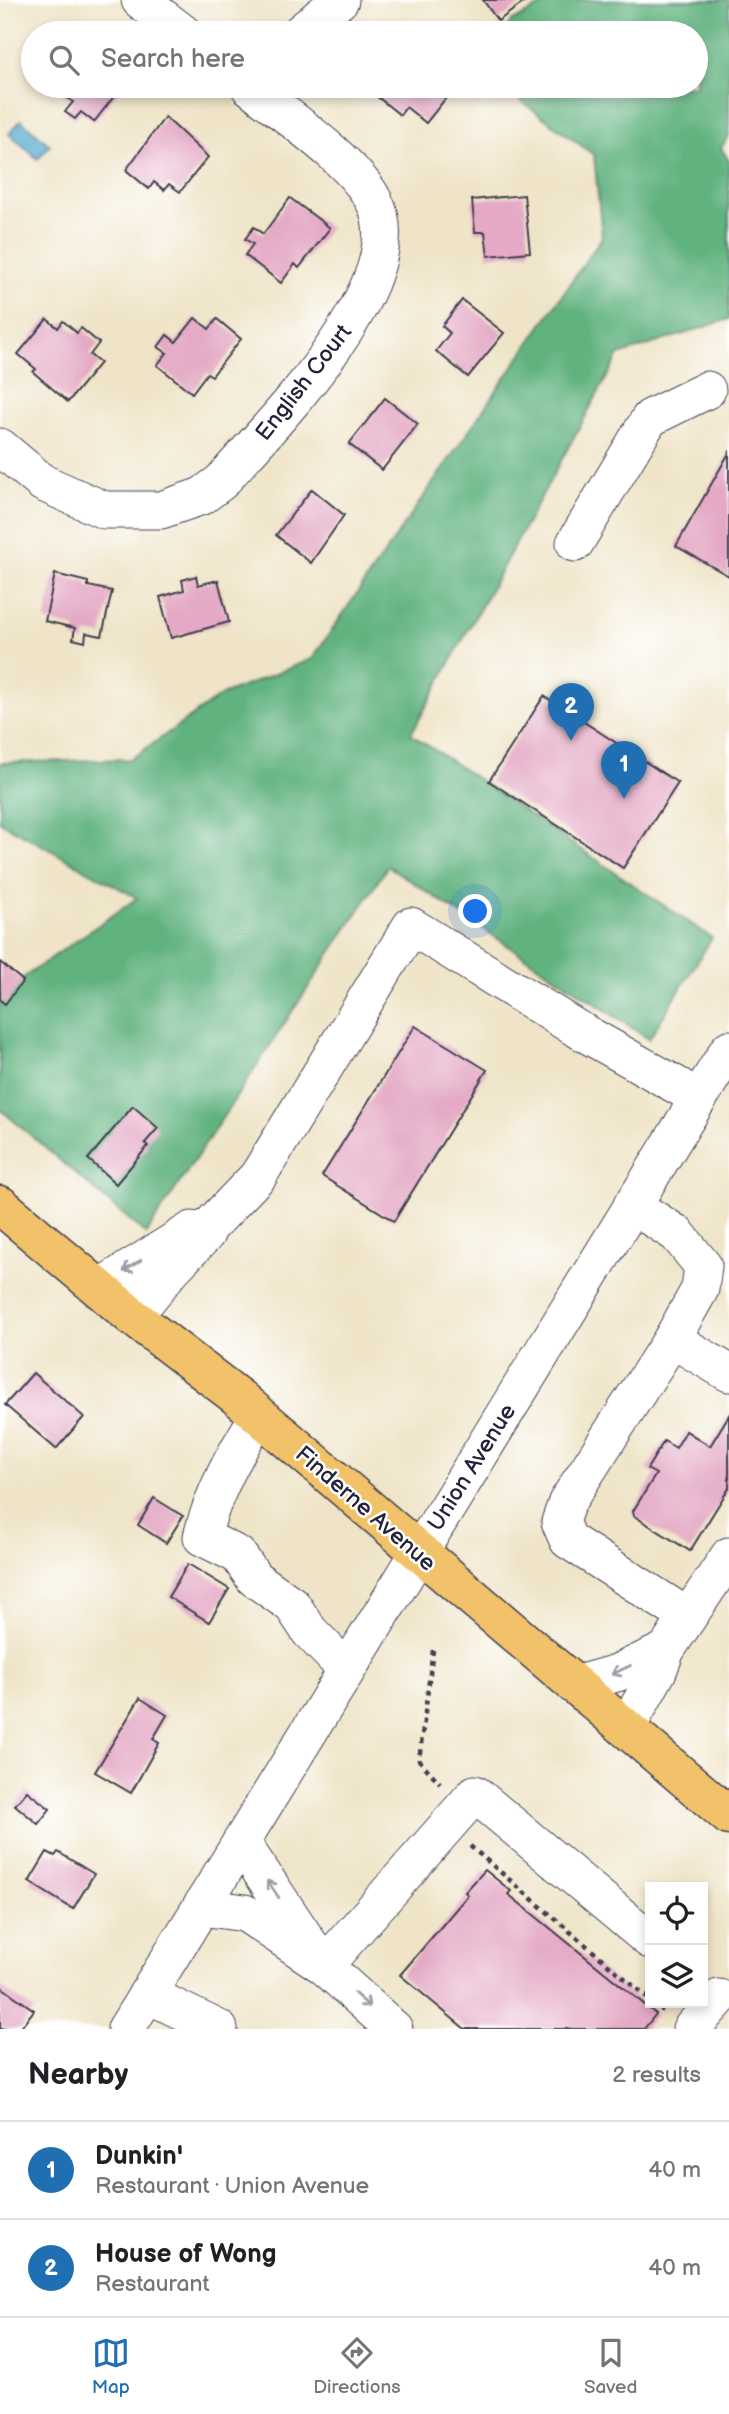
<!DOCTYPE html>
<html lang="en">
<head>
<meta charset="utf-8">
<style>
	body { margin:0; font-family:"Balsamiq Sans",sans-serif; background:#f2f2f2; color:#202124 }
	.controls { position:absolute; right:21px; bottom:21px; display:grid; overflow:hidden; border-radius:0px; box-shadow:0 4px 10px #0003 }
	.controls button { width:63px; height:63px; display:grid; place-items:center; padding:0; border:0; border-bottom:2px solid #e0e0e0; background:#fff; color:#202124; font:35px sans-serif }
	.you { position:absolute; left:476px; top:912px; width:24px; height:24px; margin:-18px; border:5px solid #fff; border-radius:50%; background:#1a73e8; box-shadow:0 0 0 10px #1a73e833 }
	.badge { display:grid; place-items:center; width:46px; height:46px; border-radius:50%; background:#1f6fb2; color:#fff; font-size:23px; font-weight:700 }
	.pin { position:absolute; translate:-50% -58px; filter:drop-shadow(0 2px 4px #0008) }
	.pin::after { content:''; position:absolute; top:37px; width:24px; height:21px; background:inherit; clip-path:polygon(0 0,100% 0,50% 100%) }
	.list { margin:0; padding:0; list-style:none }
	h2 { display:flex; justify-content:space-between; align-items:center; height:91px; margin:0; padding:0 28px; font-size:30px }
	h2 small { font-size:23px; font-weight:400; color:#757577 }
	.list li { display:grid; grid-template-columns:46px 1fr auto; gap:21px; align-items:center; box-sizing:border-box; height:98px; padding:0 28px; border-top:2px solid #e0e0e0 }
	.list b { display:block; font-size:26px; white-space:nowrap }
	.list p { margin:0; font-size:23px; white-space:nowrap; color:#757577 }
	.list em { font-size:23px; font-style:normal; color:#757577 }
	.icon { flex:none; width:38px; height:38px; fill:none; stroke:currentColor; stroke-width:2; stroke-linecap:round; stroke-linejoin:round }
	.map { position:relative; flex:none; width:729px; height:2029px; overflow:hidden }
	.search { position:absolute; background:#fff; box-shadow:0 4px 10px #0003; left:21px; right:21px; top:21px; height:77px; display:flex; align-items:center; gap:18px; box-sizing:border-box; padding:0 24px; border-radius:38px; color:#757577; font-size:26px }
	.sheet { height:287px; background:#fff }
	nav { display:flex; justify-content:space-around; align-items:center; box-sizing:border-box; height:98px; border-top:2px solid #e0e0e0; background:#fff; font-size:19px; color:#757577 }
	nav a { display:grid; justify-items:center; gap:4px }
	nav .on { color:#1f6fb2 }
	.map>svg:first-child { display:block }
	.forest { fill:#61b27f; stroke:#426a5d; stroke-width:2 }
	.water { fill:#51a8ce; stroke:#3a6584; stroke-width:2 }
	.building { fill:#e4a9c5 }
	.lines { fill:none; stroke-linecap:round; stroke-linejoin:round }
	.minor-casing { stroke:#413f50; stroke-width:39 }
	.major-casing { stroke:#413f50; stroke-width:41 }
	.path { stroke:#413f50; stroke-width:4.5; stroke-dasharray:5 5; stroke-linecap:butt }
	.minor { stroke:#fff; stroke-width:37 }
	.major { stroke:#f2c26a; stroke-width:38 }
	.oneway { stroke:#9c9ca7 }
	.labels { text-anchor:middle; stroke-width:5; stroke-linejoin:round; paint-order:stroke }
	.street-label { font-size:23px; fill:#22223b; stroke:#fff }
</style>
</head>
<body>
<div class="map">
<svg width="729" height="2029" viewBox="0 0 729 2029">
	<rect width="100%" height="100%" fill="#fff"/>
	<filter id="ink" filterUnits="userSpaceOnUse"><feTurbulence type="fractalNoise" baseFrequency=".0143" numOctaves="2"/><feDisplacementMap in="SourceGraphic" scale="14" xChannelSelector="R" yChannelSelector="G"/><feConvolveMatrix kernelMatrix="1 2 1 2 8 2 1 2 1" color-interpolation-filters="sRGB"/></filter>
	<filter id="wash" filterUnits="userSpaceOnUse"><feTurbulence type="fractalNoise" baseFrequency=".00686" numOctaves="4" result="noise"/><feDisplacementMap in="SourceGraphic" scale="28" xChannelSelector="R" yChannelSelector="G"/><feGaussianBlur stdDeviation="1.57" result="paint"/><feColorMatrix in="noise" values="0 0 0 0 0 0 0 0 0 0 0 0 0 0 0 0 0 1.4 0 .05"/><feComposite in="paint" operator="in"/></filter>
	<g filter="url(#wash)">
		<rect width="100%" height="100%" fill="#efe4c7"/>
		<path class="forest" d="M552,0H729V135L721,148L729,161V319L619,355L411,734L712,938L649,1039L388,866L146,1234L0,1109V994L137,898L0,822V763L131,759L222,695L312,659L602,237L594,155L501,86H696V33H502L511,22Z"/>
		<path class="water" d="M21,120L50,145L38,159L9,134Z"/>
		<g id="blocks">
			<g class="building">
				<path d="M483,0H527L498,21Z"/>
				<path d="M52,86H122L94,122L81,112L75,119L65,112L73,102Z"/>
				<path d="M364,86H448L453,89L426,123L406,107L400,115Z"/>
				<path d="M165,117L208,157L180,192L169,184L164,190L154,182L149,189L126,170Z"/>
				<path d="M524,195L530,252L488,256L485,232H475L472,200Z"/>
				<path d="M290,198L330,228L299,268L295,264L281,283L245,255L253,244L245,239L254,227L263,234Z"/>
				<path d="M462,300L504,333L468,377L436,351L450,333L442,326Z"/>
				<path d="M195,318L209,329L217,319L241,339L212,376L207,373L192,393L157,365L167,353L158,347L167,335L176,342Z"/>
				<path d="M47,319L58,328L63,321L77,333L81,328L99,343L90,355L100,363L68,402L33,372L36,369L18,354Z"/>
				<path d="M385,398L418,424L382,470L349,444Z"/>
				<path d="M729,453V576L676,546Z"/>
				<path d="M312,489L344,515L311,563L276,535Z"/>
				<path d="M55,574L88,582V586L112,591L102,636L86,633L85,642L73,639L75,628L45,621Z"/>
				<path d="M196,576L198,585L218,580L229,622L171,638L160,597L184,590L182,580Z"/>
				<path d="M544,696L678,783L623,868L489,781Z"/>
				<path d="M0,962L23,981L5,1004L0,1000Z"/>
				<path d="M415,1026L487,1070L394,1221L322,1176Z"/>
				<path d="M133,1106L158,1128L145,1143L148,1146L116,1184L88,1159Z"/>
				<path d="M33,1373L84,1417L56,1449L5,1405Z"/>
				<path d="M729,1415V1488L690,1551L634,1516L633,1511L656,1474L647,1469L664,1441L676,1448L686,1431L710,1446Z"/>
				<path d="M154,1498L183,1516L166,1543L138,1525Z"/>
				<path d="M188,1564L229,1589L209,1622L168,1597Z"/>
				<path d="M140,1698L167,1715L153,1739L159,1743L131,1793L95,1772Z"/>
				<path d="M27,1791L50,1809L38,1824L15,1805Z"/>
				<path d="M47,1852L55,1856L58,1852L94,1874L73,1909L29,1882Z"/>
				<path d="M485,1870L511,1891L508,1894L656,2014L644,2029H465L400,1975L468,1895L465,1892Z"/>
				<path d="M0,1986L34,2010L20,2029H0Z"/>
			</g>
		</g>
	</g>
	<g filter="url(#ink)">
		<use href="#blocks" fill-opacity="0" stroke="#413f50" stroke-width="2"/>
		<g class="lines">
			<g class="minor-casing">
				<g id="minor">
					<path d="M140,0L183,33"/>
					<path d="M300,33L340,0"/>
					<path d="M0,447L43,483L104,510H161L202,496L221,482C270,425 416,281 374,201C352,160 286,116 249,86"/>
					<path d="M575,543L650,418L707,390"/>
					<path d="M632,1205L677,1234L703,1266L700,1289L672,1339L567,1502L560,1522L568,1540L688,1617"/>
					<path d="M99,1288L192,1230"/>
					<path d="M133,1317L172,1269L206,1234L209,1227L258,1176L411,926L574,1027L699,1098"/>
					<path d="M672,1339L729,1373"/>
					<path d="M259,1415C235,1454 213,1492 202,1537L238,1555L254,1578L292,1605L310,1632L346,1669"/>
					<path d="M574,1685L617,1673L666,1650"/>
					<path d="M626,1729L658,1671L666,1650L729,1556"/>
					<path d="M241,1842L324,1966L475,1794L650,1940"/>
					<path d="M201,1907L245,1913L324,1966L394,2029"/>
					<path d="M147,1994L219,2029"/>
					<path d="M126,2029L729,1049"/>
					<path d="M691,2029L719,1998"/>
				</g>
			</g>
			<g class="major-casing">
				<path id="major" d="M0,1205L133,1317L239,1398L729,1816"/>
			</g>
			<g class="path">
				<path d="M433,1650L419,1760L440,1783"/>
				<path d="M470,1846L650,2000"/>
				<path d="M653,2003L663,2011"/>
			</g>
			<use href="#minor" class="minor"/>
			<use href="#major" class="major"/>
		</g>
		<defs><path id="oneway-shaft" d="M-6 0H5M1.5-3L5.5 0L1.5 3" fill="none" stroke-width="1.6" stroke-linecap="round" stroke-linejoin="round" transform="scale(1.75)"/></defs>
		<g class="oneway">
			<use href="#oneway-shaft" transform="translate(132 1266) rotate(147)"/>
			<use href="#oneway-shaft" transform="translate(621 1670) rotate(155)"/>
			<use href="#oneway-shaft" transform="translate(273 1889) rotate(-124)"/>
			<use href="#oneway-shaft" transform="translate(362 2000) rotate(42)"/>
		</g>
	</g>
	<g class="labels">
		<g class="street-label">
			<text transform="translate(303 382) rotate(-52)" y="8">English Court</text>
			<text transform="translate(471 1467) rotate(-58)" y="8">Union Avenue</text>
			<text transform="translate(366 1508) rotate(41)" y="8">Finderne Avenue</text>
		</g>
	</g>
</svg>
<div class="controls">
<button><svg class="icon" aria-label="locate" viewBox="0 0 24 24"><circle cx="12" cy="12" r="6"/><path d="M12 2v4M12 18v4M2 12h4M18 12h4"/></svg></button>
<button><svg class="icon" aria-label="layers" viewBox="0 0 24 24"><path d="M12 4l9 5-9 5-9-5zM3 14l9 5 9-5"/></svg></button>
</div>
<div class="you"></div>
<div class="pin badge" style="left:624px;top:799px">1</div>
<div class="pin badge" style="left:571px;top:741px">2</div>
<div class="search"><svg class="icon" aria-label="search" viewBox="0 0 24 24"><circle cx="10" cy="10" r="6"/><path d="M15 15l6 6"/></svg>Search here</div>
</div>
<section class="sheet">
<h2>Nearby<small>2 results</small></h2>
<ul class="list">
<li><span class="badge">1</span><div><b>Dunkin'</b><p>Restaurant · Union Avenue</p></div><em>40 m</em></li>
<li><span class="badge">2</span><div><b>House of Wong</b><p>Restaurant</p></div><em>40 m</em></li>
</ul>
</section>
<nav>
<a class="on"><svg class="icon" aria-label="map" viewBox="0 0 24 24"><path d="M3 6l6-2 6 2 6-2v14l-6 2-6-2-6 2zM9 4v14M15 6v14"/></svg>Map</a>
<a><svg class="icon" aria-label="directions" viewBox="0 0 24 24"><path d="M12 3l9 9-9 9-9-9zM9 14v-3h6M13 9l2 2-2 2"/></svg>Directions</a>
<a><svg class="icon" aria-label="saved" viewBox="0 0 24 24"><path d="M7 4h10v16l-5-4-5 4z"/></svg>Saved</a>
</nav>
</body>
</html>
